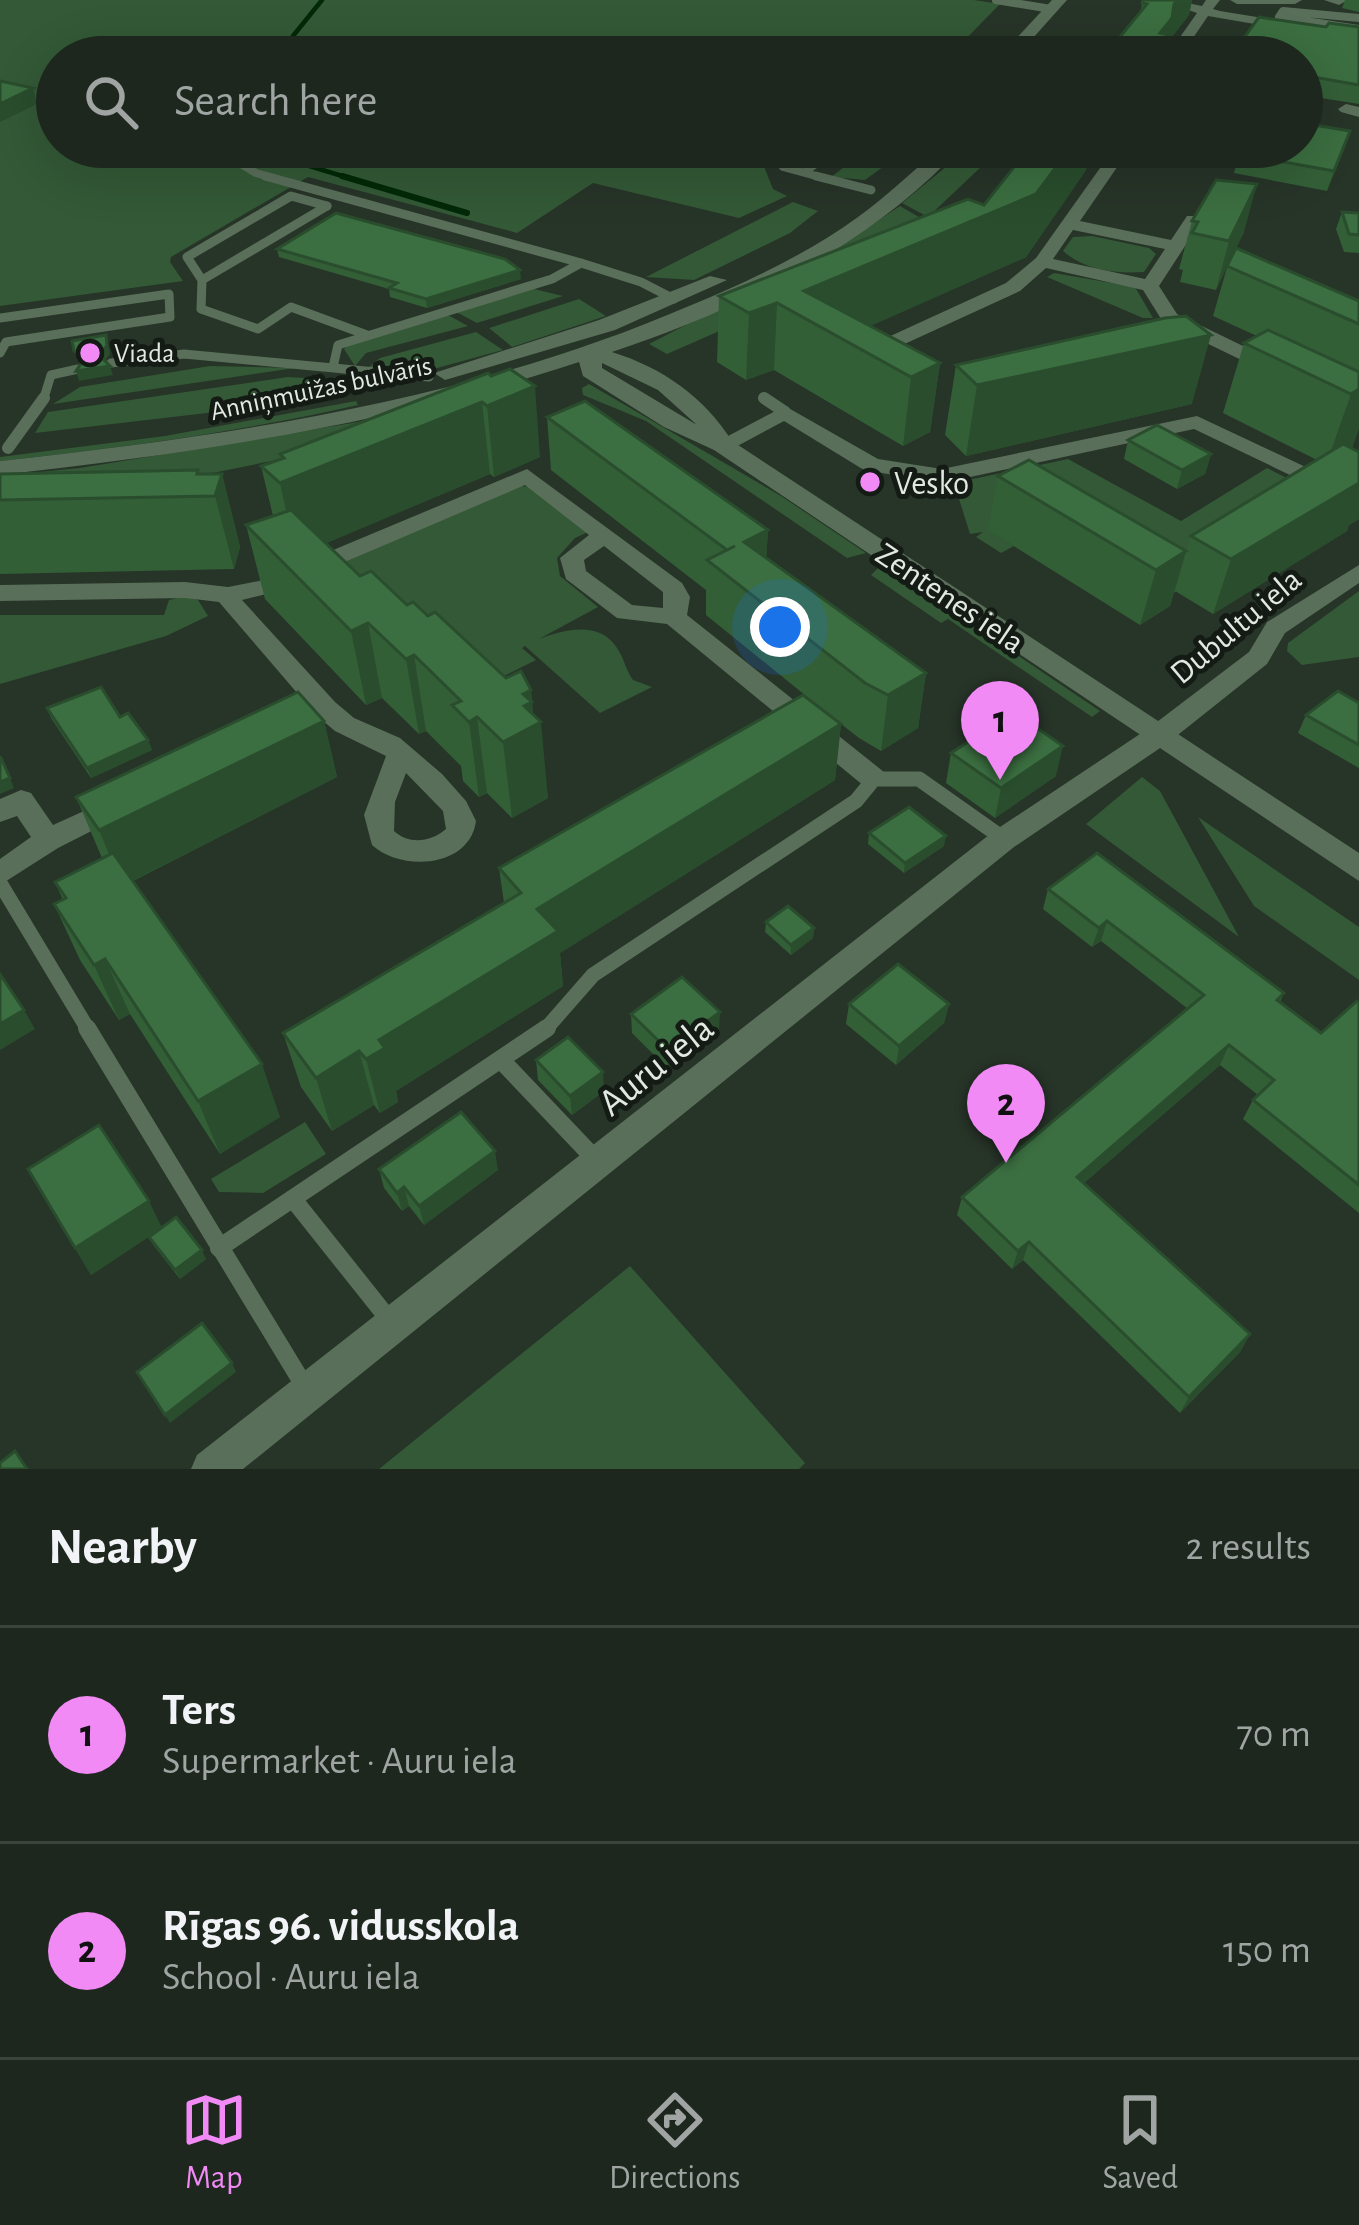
<!DOCTYPE html>
<html lang="en">
<head>
<meta charset="utf-8">
<style>
	body { margin:0; font-family:"Alegreya Sans",sans-serif; background:#2a332b; color:#f1f3f6 }
	.you { position:absolute; left:780px; top:627px; width:42px; height:42px; margin:-30px; border:9px solid #fff; border-radius:50%; background:#1a73e8; box-shadow:0 0 0 18px #1a73e833 }
	.badge { display:grid; place-items:center; width:78px; height:78px; border-radius:50%; background:#f18af4; color:#111; font-size:39px; font-weight:700 }
	.pin { position:absolute; translate:-50% -99px; filter:drop-shadow(0 3px 6px #0008) }
	.pin::after { content:''; position:absolute; top:63px; width:42px; height:36px; background:inherit; clip-path:polygon(0 0,100% 0,50% 100%) }
	.list { margin:0; padding:0; list-style:none }
	h2 { display:flex; justify-content:space-between; align-items:center; height:156px; margin:0; padding:0 48px; font-size:51px }
	h2 small { font-size:39px; font-weight:400; color:#a0a5a4 }
	.list li { display:grid; grid-template-columns:78px 1fr auto; gap:36px; align-items:center; box-sizing:border-box; height:216px; padding:0 48px; border-top:3px solid #3b443c }
	.list b { display:block; font-size:45px; white-space:nowrap }
	.list p { margin:0; font-size:39px; white-space:nowrap; color:#a0a5a4 }
	.list em { font-size:39px; font-style:normal; color:#a0a5a4 }
	.icon { flex:none; width:66px; height:66px; fill:none; stroke:currentColor; stroke-width:2; stroke-linecap:round; stroke-linejoin:round }
	.map { position:relative; flex:none; width:1359px; height:1469px; overflow:hidden }
	.search { position:absolute; background:#1d271e; box-shadow:0 12px 48px #0002; left:36px; right:36px; top:36px; height:132px; display:flex; align-items:center; gap:30px; box-sizing:border-box; padding:0 42px; border-radius:66px; color:#a0a5a4; font-size:45px }
	.sheet { height:588px; background:#1d271e }
	nav { display:flex; justify-content:space-around; align-items:center; box-sizing:border-box; height:168px; border-top:3px solid #3b443c; background:#1d271e; font-size:33px; color:#a0a5a4 }
	nav a { display:grid; justify-items:center; gap:6px }
	nav .on { color:#f18af4 }
	.map>svg:first-child { display:block }
	.green { fill:#335936 }
	.lines { fill:none; stroke-linecap:round; stroke-linejoin:round }
	.stream-far1 { stroke:#002907; stroke-width:4.5 }
	.stream { stroke:#002907; stroke-width:6 }
	.service-far4 { stroke:#596f5a; stroke-width:8 }
	.service-far3 { stroke:#596f5a; stroke-width:9 }
	.service-far2 { stroke:#596f5a; stroke-width:12 }
	.service-far1 { stroke:#596f5a; stroke-width:15 }
	.service { stroke:#596f5a; stroke-width:18 }
	.minor { fill:#596f5a; fill-rule:evenodd }
	.tertiary { fill:#596f5a; fill-rule:evenodd }
	.wall { fill:#335f37 }
	.shaded-wall { fill:#294d2d }
	.building { fill:#3b6e40; stroke:#294d2d; stroke-width:3 }
	.poi-dot { fill:#f18af4; stroke:#141a14; stroke-width:4.5 }
	.labels { text-anchor:middle; stroke-width:10; stroke-linejoin:round; paint-order:stroke }
	.far-poi-label { font-size:27px; fill:#e1e9e2; stroke:#141a14; text-anchor:start }
	.far-street-label { font-size:27px; fill:#e1e9e2; stroke:#141a14 }
	.poi-label { font-size:33px; fill:#e1e9e2; stroke:#141a14; text-anchor:start }
	.street-label { font-size:33px; fill:#e1e9e2; stroke:#141a14 }
	.near-street-label { font-size:39px; fill:#e1e9e2; stroke:#141a14 }
</style>
</head>
<body>
<div class="map">
<svg width="1359" height="1469" viewBox="0 0 1359 1469">
	<rect width="100%" height="100%" fill="#273428"/>
	<g class="green">
		<path d="M0,0H974L1000,4L948,57H57V147H781L763,164L773,189L787,196L739,218L593,183L517,233L308,177L171,257L170,262L183,281L0,306Z"/>
		<path d="M871,147H910L865,180L831,177Z"/>
		<path d="M969,148H1001L928,217L902,203Z"/>
		<path d="M793,202L818,211L790,233L694,280L646,277Z"/>
		<path d="M900,206L924,220L786,302L667,354L649,344L844,243Z"/>
		<path d="M1092,236L1149,248L1156,254L1144,272C1116,274 1084,270 1063,251L1073,237Z"/>
		<path d="M1054,273L1135,287L1153,318H1143L1047,277Z"/>
		<path d="M534,289L563,296L477,323L456,312Z"/>
		<path d="M579,299L606,316L512,347L489,328Z"/>
		<path d="M448,315L468,326L366,353L355,366L344,349L349,345Z"/>
		<path d="M476,332L503,350L426,371L369,367L380,358Z"/>
		<path d="M210,366L295,368L53,404L80,387Z"/>
		<path d="M363,376L390,379L250,408L35,433L48,412L288,377L357,381Z"/>
		<path d="M589,384L781,496L866,553L847,558L646,421L583,395L582,388Z"/>
		<path d="M356,401L358,405C240,432 120,448 0,461V457L165,436Z"/>
		<path d="M358,422L415,432L153,485L0,476L80,468Z"/>
		<path d="M1068,459L1181,521L1267,468L1324,497L1161,601L989,530L1014,546L1001,553L976,537L983,532L970,534L954,483Z"/>
		<path d="M518,486L535,487L590,531L575,538L557,558L560,576L598,607L539,639C565,629 603,619 620,653C625,662 626,670 633,680L652,687L600,713L525,646L522,648L536,660L484,686L334,567Z"/>
		<path d="M882,564L1100,711L1092,717L948,619L941,623L871,575Z"/>
		<path d="M1359,591V657L1302,665L1287,651L1288,643Z"/>
		<path d="M185,596L198,600L208,616L166,636L0,684V615H164L169,600Z"/>
		<path d="M1142,777L1160,791L1239,937L1086,824Z"/>
		<path d="M1198,817L1359,927V980L1254,906Z"/>
		<path d="M305,1122L326,1154L263,1193L219,1192L211,1179Z"/>
		<path d="M630,1266L805,1463L799,1469H379Z"/>
	</g>
	<g class="lines">
		<g class="stream-far1">
			<path d="M283,57L293,36L322,0"/>
			<path d="M280,147V157L352,179"/>
		</g>
		<path class="stream" d="M342,176L467,213"/>
		<g class="service-far4">
			<path d="M996,0L1051,9"/>
			<path d="M1359,18L1283,11L1279,17L1359,29"/>
			<path d="M213,147L256,173L276,179"/>
			<path d="M797,153L804,147L828,155L806,171"/>
			<path d="M786,163L783,167L827,179"/>
		</g>
		<g class="service-far3">
			<path d="M265,176L581,263L641,282L674,299"/>
			<path d="M816,176L871,190"/>
			<path d="M327,206L291,196L187,257L202,280L201,309L258,329L291,307L367,335"/>
			<path d="M202,280L327,206"/>
			<path d="M0,318L169,294L170,317L6,342L0,353"/>
			<path d="M111,363L184,354L429,377"/>
			<path d="M333,367L338,345L552,279L581,263"/>
			<path d="M764,398L768,401"/>
			<path d="M43,401L51,375L78,369"/>
		</g>
		<g class="service-far2">
			<path d="M764,398L785,412"/>
			<path d="M8,448L44,398"/>
		</g>
		<g class="service-far1">
			<path d="M0,883L89,1031"/>
			<path d="M544,1031L593,975L856,801L874,779H919L1004,839"/>
		</g>
		<g class="service">
			<path d="M87,1028L305,1387"/>
			<path d="M501,1060L597,1161"/>
			<path d="M293,1199L391,1322"/>
			<path d="M219,1248L547,1028"/>
		</g>
		<g class="minor">
			<path d="M1206,0H1220L1213,9L1220,11L1359,34V42L1208,16L1180,57H1166L1197,13L1182,8V2L1202,6Z"/>
			<path d="M1230,0H1302L1295,4H1237Z"/>
			<path d="M1324,0H1345L1346,1L1339,5Z"/>
			<path d="M1346,104L1359,107V117L1341,112L1338,109Z"/>
			<path d="M1000,147H1035L1067,156L1059,161Z"/>
			<path d="M1115,147H1131L1080,221L1171,240L1187,216H1199L1202,220L1159,286L1177,314L1278,363V371H1264L1163,322L1143,290L1046,268L1020,291L874,358H860V350L1006,283L1036,258ZM1073,230L1165,249L1145,279L1053,259Z"/>
			<path d="M785,406L878,459L942,469L1197,416L1359,492V508L1194,429L942,483L864,470L784,421L730,450H714L711,445Z"/>
			<path d="M527,469L682,583L690,597L687,615L884,772L888,779L884,786H864L667,624L617,618L566,579L560,558L589,535L525,485L275,592L242,600L335,702L354,718L400,738L442,774L466,801L476,821C470,868 401,872 372,845L364,815L386,756L335,731L316,715L219,602L185,598L0,601V585L185,582L228,587L259,581ZM604,546L663,592V608L632,605L586,571L584,560ZM406,773L443,811L446,829C431,842 409,845 394,831L395,802Z"/>
			<path d="M1359,565V583L1285,633L1267,664L1169,742L1014,847L243,1469H191L197,1455L994,831L1149,728L1249,652L1267,622Z"/>
			<path d="M21,790L31,793L53,825L115,797L125,800L129,807L125,814L58,848L0,885V859L31,837L17,816L0,822V799Z"/>
		</g>
		<g class="tertiary">
			<path d="M1052,0H1067L1016,57H999Z"/>
			<path d="M941,147H961C872,245 736,311 612,352C663,368 704,397 732,441L1359,853V881L714,450L664,427L583,376L579,362C391,424 196,453 0,475V461C235,435 471,400 689,306C747,282 807,254 858,217C887,196 914,170 941,147ZM602,363L658,390L697,425L602,368Z"/>
			<path d="M710,276L727,280L615,330L445,380L434,373L599,320Z"/>
		</g>
	</g>
	<g class="wall">
		<path d="M1143,0H1200H1192L1189,15L1167,43L1164,57H1109L1110,49L1140,13Z"/>
		<path d="M1345,0H1359V12L1342,8Z"/>
		<path d="M1326,27H1359V104L1302,95V57L1241,42Z"/>
		<path d="M1350,131L1327,191L1234,173L1240,152L1232,147H1302Z"/>
		<path d="M1030,147H1103L1098,154L1089,152L1086,170L1026,257L870,326L940,363L930,432L903,446L774,370L746,380L717,362L719,296L984,205Z"/>
		<path d="M1342,212L1359,213V253L1344,252L1336,229Z"/>
		<path d="M1192,221L1244,232L1236,248L1359,301V428L1352,448L1359,452V519L1349,525L1347,531L1213,614L1175,591L1191,536L1317,460L1223,413L1244,343L1257,336L1213,316L1228,264L1216,290L1180,282L1183,270L1179,269Z"/>
		<path d="M277,249L521,279L427,308L390,297L389,289L279,257Z"/>
		<path d="M956,365L1192,404L966,456L945,435Z"/>
		<path d="M488,373L540,457L494,477L490,474L326,543L360,576L428,616L506,678L531,690L533,715L548,798L512,818L487,793L479,797L463,781L461,766L426,731L419,734L382,698L366,705L265,599L246,525L273,516L261,466L281,459L280,454Z"/>
		<path d="M547,417L768,530L766,558L926,673L918,728L881,751L859,738L841,724L835,780L560,953L563,986L396,1091L398,1102L380,1113L374,1105L332,1131L301,1087L283,1033L504,903L499,868L837,721L706,615V590L551,470Z"/>
		<path d="M1128,440L1211,454L1205,474L1177,489L1124,459Z"/>
		<path d="M0,474H222L240,547L234,569L0,574Z"/>
		<path d="M998,476L1186,551L1170,606L1140,625L988,530Z"/>
		<path d="M1359,703V768L1298,733L1306,715Z"/>
		<path d="M47,708L120,717L148,740L152,750L91,778L51,718Z"/>
		<path d="M324,721L337,777L133,881L280,1117L220,1154L130,1014L119,1020L80,960L54,904L63,900L55,882L102,858L76,797Z"/>
		<path d="M951,753L1056,776L995,818L946,783Z"/>
		<path d="M869,833L944,846L904,873L868,844Z"/>
		<path d="M1048,889L1284,993L1280,1002L1321,1033L1359,1003V1213L1243,1119L1253,1100L1258,1095L1220,1065L1084,1183L1250,1334L1240,1352L1180,1413L1023,1260L1012,1269L957,1215L962,1197L1188,1009L1101,941L1092,947L1043,909Z"/>
		<path d="M766,922L814,928L813,938L791,955L765,932Z"/>
		<path d="M849,1004H949L944,1023L896,1065L846,1024Z"/>
		<path d="M631,1014L719,1031L668,1069L632,1033Z"/>
		<path d="M536,1060L604,1091L572,1115L538,1080Z"/>
		<path d="M28,1169L162,1228L206,1259L180,1279L154,1246L149,1237L159,1230L91,1275Z"/>
		<path d="M379,1169L498,1170L424,1225L409,1206L402,1211L384,1188Z"/>
	</g>
	<g class="shaded-wall">
		<path d="M1177,0H1192L1189,15L1167,43L1164,57H1153L1160,33Z"/>
		<path d="M33,88L37,104L0,122V104Z"/>
		<path d="M1350,131L1344,150L1327,191L1334,171Z"/>
		<path d="M1071,147H1090L1086,170L1026,257L841,339L804,291L1036,194Z"/>
		<path d="M1257,184L1244,232L1216,290L1229,241Z"/>
		<path d="M520,270L521,279L427,308L426,299Z"/>
		<path d="M777,303L774,370L746,380L749,313Z"/>
		<path d="M106,335L110,354L102,365L100,356Z"/>
		<path d="M1211,335L1192,404L966,456L977,385Z"/>
		<path d="M940,363L930,432L903,446L911,377Z"/>
		<path d="M110,366L113,375L79,381L76,371Z"/>
		<path d="M535,386L540,457L494,477L487,406Z"/>
		<path d="M1359,389V428L1351,451L1326,465L1351,394Z"/>
		<path d="M482,402L490,474L296,556L280,483Z"/>
		<path d="M1211,454L1205,474L1177,489L1182,470Z"/>
		<path d="M222,474L240,547L234,569L215,496Z"/>
		<path d="M1359,483V519L1349,525L1347,531L1213,614L1231,559Z"/>
		<path d="M768,530L765,584L744,542Z"/>
		<path d="M1186,551L1170,606L1140,625L1156,570Z"/>
		<path d="M368,623L382,698L366,705L351,631Z"/>
		<path d="M414,655L426,731L419,734L406,659Z"/>
		<path d="M926,673L918,728L881,751L888,695Z"/>
		<path d="M531,690L534,726L541,722L548,798L512,818L503,742L523,694Z"/>
		<path d="M477,717L487,793L479,797L469,722Z"/>
		<path d="M324,721L337,777L122,886L99,830Z"/>
		<path d="M841,724L835,780L560,953L563,986L396,1091L398,1102L380,1113L366,1059L379,1040L537,909Z"/>
		<path d="M148,740L152,750L91,778L87,768Z"/>
		<path d="M1063,746L1056,776L995,818L1001,788Z"/>
		<path d="M10,778L14,788L0,794V782Z"/>
		<path d="M946,836L944,846L904,873L905,863Z"/>
		<path d="M1107,921L1101,941L1092,947L1099,928Z"/>
		<path d="M814,928L813,938L791,955V945Z"/>
		<path d="M105,959L130,1014L119,1020L94,965Z"/>
		<path d="M949,1004L944,1023L896,1065L899,1046Z"/>
		<path d="M24,1010L35,1029L0,1050V1024Z"/>
		<path d="M720,1012L719,1031L668,1069V1050Z"/>
		<path d="M1229,1045L1220,1065L1070,1195L1077,1177Z"/>
		<path d="M359,1051L374,1105L332,1131L316,1078Z"/>
		<path d="M262,1064L280,1117L220,1154L198,1101Z"/>
		<path d="M603,1072L604,1091L572,1115L570,1096Z"/>
		<path d="M495,1151L498,1170L424,1225L419,1206Z"/>
		<path d="M404,1187L409,1206L402,1211L397,1193Z"/>
		<path d="M149,1201L162,1228L91,1275L75,1248Z"/>
		<path d="M1029,1242L1023,1260L1012,1269L1018,1251Z"/>
		<path d="M202,1250L206,1259L180,1279L175,1270Z"/>
		<path d="M1250,1334L1240,1352L1180,1413L1189,1397Z"/>
		<path d="M232,1363L236,1372L170,1423L165,1415Z"/>
	</g>
	<g class="building">
		<path d="M1143,0H1177L1174,4L1172,18L1160,33L1169,35L1153,57H1116L1121,51L1110,49L1147,4L1142,3Z"/>
		<path d="M1259,17L1326,27L1329,23L1359,27V85L1302,75V57H1215L1227,40L1241,42Z"/>
		<path d="M0,81L33,88L0,104Z"/>
		<path d="M1302,123L1350,131L1334,171L1239,154L1243,147H1302Z"/>
		<path d="M1030,147H1071L1036,194L804,291L940,363L911,377L777,303L749,313L719,296L968,199L984,205Z"/>
		<path d="M1216,180L1257,184L1229,241L1192,233L1198,222L1192,221Z"/>
		<path d="M1342,212L1359,213V235L1349,234Z"/>
		<path d="M336,213L505,259L520,270L426,299L389,288L397,283L277,249Z"/>
		<path d="M1236,248L1359,301V324L1227,266Z"/>
		<path d="M1186,316L1211,335L977,385L956,365L1165,318Z"/>
		<path d="M1268,330L1359,372V389L1351,394L1244,343Z"/>
		<path d="M106,335L107,345L100,356L110,366L76,371L84,359L74,351L72,341Z"/>
		<path d="M510,369L535,386L487,406L482,402L280,483L261,466L284,458L280,454L488,373L491,376Z"/>
		<path d="M585,401L768,530L744,542L926,673L888,695L865,683L707,560L735,546L727,550L547,417Z"/>
		<path d="M1157,425L1211,454L1182,470L1128,440Z"/>
		<path d="M1343,444L1359,452V483L1231,559L1191,536Z"/>
		<path d="M1029,460L1186,551L1156,570L998,476Z"/>
		<path d="M198,470L197,474H222L215,496L0,500V474Z"/>
		<path d="M291,510L360,576L371,571L407,605L413,602L428,616L435,612L506,678L521,671L531,690L523,694L532,702L524,706L541,722L503,742L477,717L469,722L452,705L461,701L414,655L406,659L368,623L351,631L246,525Z"/>
		<path d="M101,687L120,717L128,713L148,740L87,768L47,708Z"/>
		<path d="M1338,691L1359,703V745L1306,715Z"/>
		<path d="M298,692L324,721L99,830L76,797Z"/>
		<path d="M803,695L841,724L537,909L558,931L379,1040L385,1048L366,1059L359,1051L316,1078L283,1033L521,893L499,868Z"/>
		<path d="M1014,712L1063,746L1001,788L951,753Z"/>
		<path d="M0,756L10,778L0,782Z"/>
		<path d="M909,807L946,836L905,863L869,833Z"/>
		<path d="M113,853L262,1064L198,1101L105,959L94,965L54,904L66,898L55,882Z"/>
		<path d="M1097,853L1284,993L1277,1000L1321,1033L1357,1001L1359,1003V1185L1253,1100L1274,1080L1229,1045L1077,1177L1250,1334L1189,1397L1029,1242L1018,1251L962,1197L1204,995L1107,921L1099,928L1048,889Z"/>
		<path d="M788,906L814,928L791,945L766,922Z"/>
		<path d="M898,964L949,1004L899,1046L849,1004Z"/>
		<path d="M0,974L24,1010L0,1024Z"/>
		<path d="M682,977L720,1012L668,1050L631,1014Z"/>
		<path d="M568,1037L603,1072L570,1096L536,1060Z"/>
		<path d="M461,1112L495,1151L419,1206L404,1187L397,1193L379,1169Z"/>
		<path d="M99,1125L149,1201L75,1248L28,1169Z"/>
		<path d="M176,1217L202,1250L175,1270L149,1237Z"/>
		<path d="M202,1323L232,1363L165,1415L137,1372Z"/>
		<path d="M15,1451L27,1469H0V1463Z"/>
	</g>
	<g class="poi-dot">
		<circle cx="90" cy="353" r="12"/>
		<circle cx="870" cy="482" r="12"/>
	</g>
	<g class="labels">
		<g class="far-poi-label">
			<text x="114" y="362">Viada</text>
		</g>
		<g class="far-street-label">
			<text transform="translate(321 388) rotate(-12)" y="9">Anniņmuižas bulvāris</text>
		</g>
		<g class="poi-label">
			<text x="894" y="494">Vesko</text>
		</g>
		<g class="street-label">
			<text transform="translate(951 597) rotate(34)" y="12">Zentenes iela</text>
			<text transform="translate(1235 625) rotate(-40)" y="12">Dubultu iela</text>
		</g>
		<g class="near-street-label">
			<text transform="translate(655 1064) rotate(-39)" y="14">Auru iela</text>
		</g>
	</g>
</svg>
<div class="you"></div>
<div class="pin badge" style="left:1000px;top:780px">1</div>
<div class="pin badge" style="left:1006px;top:1163px">2</div>
<div class="search"><svg class="icon" aria-label="search" viewBox="0 0 24 24"><circle cx="10" cy="10" r="6"/><path d="M15 15l6 6"/></svg>Search here</div>
</div>
<section class="sheet">
<h2>Nearby<small>2 results</small></h2>
<ul class="list">
<li><span class="badge">1</span><div><b>Ters</b><p>Supermarket · Auru iela</p></div><em>70 m</em></li>
<li><span class="badge">2</span><div><b>Rīgas 96. vidusskola</b><p>School · Auru iela</p></div><em>150 m</em></li>
</ul>
</section>
<nav>
<a class="on"><svg class="icon" aria-label="map" viewBox="0 0 24 24"><path d="M3 6l6-2 6 2 6-2v14l-6 2-6-2-6 2zM9 4v14M15 6v14"/></svg>Map</a>
<a><svg class="icon" aria-label="directions" viewBox="0 0 24 24"><path d="M12 3l9 9-9 9-9-9zM9 14v-3h6M13 9l2 2-2 2"/></svg>Directions</a>
<a><svg class="icon" aria-label="saved" viewBox="0 0 24 24"><path d="M7 4h10v16l-5-4-5 4z"/></svg>Saved</a>
</nav>
</body>
</html>
